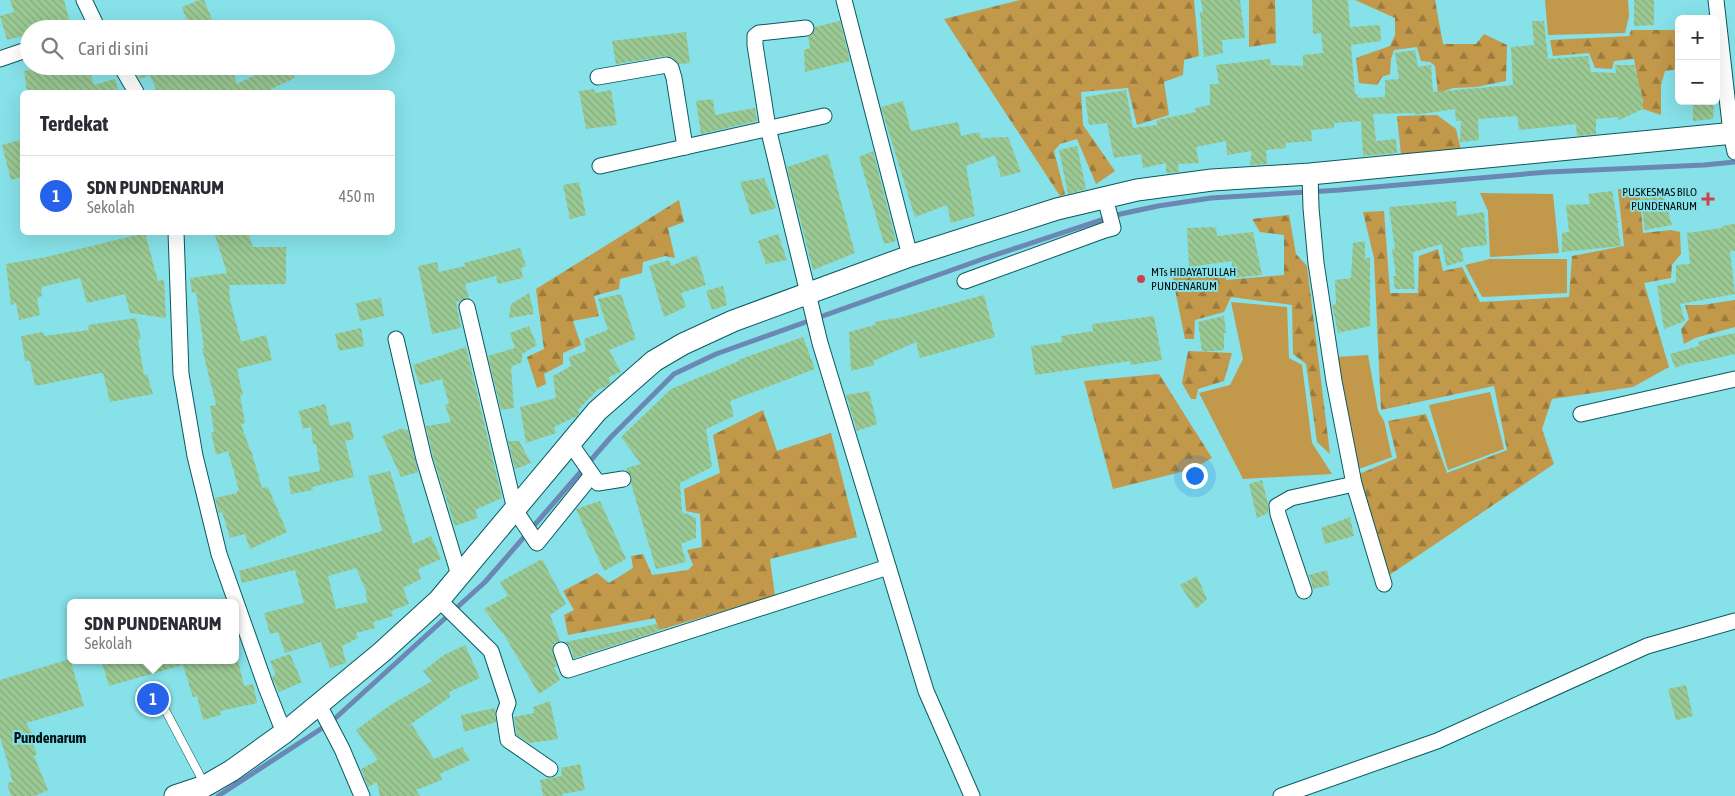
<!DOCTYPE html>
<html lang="id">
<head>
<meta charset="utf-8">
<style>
	body { margin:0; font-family:"Asap Condensed",sans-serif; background:#f7f7f7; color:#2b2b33 }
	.controls { position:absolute; right:15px; top:15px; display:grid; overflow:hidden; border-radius:8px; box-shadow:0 5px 20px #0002 }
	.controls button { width:45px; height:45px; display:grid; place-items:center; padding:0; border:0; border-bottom:1px solid #e1e1e2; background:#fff; color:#2b2b33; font:25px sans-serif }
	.you { position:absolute; left:1194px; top:475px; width:18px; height:18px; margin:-12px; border:4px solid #fff; border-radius:50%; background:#1a73e8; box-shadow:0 0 0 8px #1a73e833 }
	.badge { display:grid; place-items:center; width:32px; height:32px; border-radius:50%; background:#2563eb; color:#fff; font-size:16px; font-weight:700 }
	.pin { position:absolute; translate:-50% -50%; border:2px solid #fff; box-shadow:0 1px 5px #0006 }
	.popup { position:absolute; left:67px; top:599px; width:172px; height:65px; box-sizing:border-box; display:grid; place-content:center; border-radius:8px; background:#fff; filter:drop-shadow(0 1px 4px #0005); font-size:16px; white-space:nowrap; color:#7c7c81 }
	.popup b { font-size:19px; color:#2b2b33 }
	.popup::after { content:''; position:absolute; left:50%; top:100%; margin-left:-10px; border:10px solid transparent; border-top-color:#fff }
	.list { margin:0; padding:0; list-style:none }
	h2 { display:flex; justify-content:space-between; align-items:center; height:65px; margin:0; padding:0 20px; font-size:21px }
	h2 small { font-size:16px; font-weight:400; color:#7c7c81 }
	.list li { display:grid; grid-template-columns:32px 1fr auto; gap:15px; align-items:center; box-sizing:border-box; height:80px; padding:0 20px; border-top:1px solid #e1e1e2 }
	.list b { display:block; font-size:19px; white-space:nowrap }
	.list p { margin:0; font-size:16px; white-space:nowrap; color:#7c7c81 }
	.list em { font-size:16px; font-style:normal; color:#7c7c81 }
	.icon { flex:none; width:28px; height:28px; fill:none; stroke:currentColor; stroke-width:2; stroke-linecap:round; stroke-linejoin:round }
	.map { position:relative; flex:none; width:1735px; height:796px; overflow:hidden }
	.search { position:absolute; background:#fff; box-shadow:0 5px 20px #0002; left:20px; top:20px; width:375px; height:55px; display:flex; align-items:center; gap:12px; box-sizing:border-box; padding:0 18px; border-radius:28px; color:#7c7c81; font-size:19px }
	.panel { position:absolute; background:#fff; box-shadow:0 5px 20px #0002; left:20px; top:90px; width:375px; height:145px; border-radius:8px }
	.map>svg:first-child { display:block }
	.grass { fill:#c2984a }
	.forest { fill:url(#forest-firs) }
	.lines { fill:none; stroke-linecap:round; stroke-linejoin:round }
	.stream { stroke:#6a88b3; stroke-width:5 }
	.building { fill:url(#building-back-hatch); fill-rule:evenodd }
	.lane-casing { stroke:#085a5f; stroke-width:9 }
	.street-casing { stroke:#085a5f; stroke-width:17 }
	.secondary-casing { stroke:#085a5f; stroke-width:23 }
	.lane { stroke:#fff; stroke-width:8 }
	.street { stroke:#fff; stroke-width:15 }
	.secondary { stroke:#fff; stroke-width:21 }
	.poi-dot { fill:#d1414a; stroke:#86e1e8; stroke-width:2 }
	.labels { text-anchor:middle; stroke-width:4; stroke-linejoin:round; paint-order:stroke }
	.poi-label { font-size:12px; fill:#001416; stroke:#86e1e8; text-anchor:end }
	.quarter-label { font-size:15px; font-weight:bold; fill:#001416; stroke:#86e1e8 }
</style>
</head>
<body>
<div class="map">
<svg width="1735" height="796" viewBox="0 0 1735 796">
	<defs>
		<pattern id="forest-firs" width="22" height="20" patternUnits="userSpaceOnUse" patternTransform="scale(1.25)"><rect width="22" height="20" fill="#c2984a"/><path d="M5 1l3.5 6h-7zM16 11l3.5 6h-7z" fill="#9b7b3d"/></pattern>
		<pattern id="building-back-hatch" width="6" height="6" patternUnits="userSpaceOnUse" patternTransform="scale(1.25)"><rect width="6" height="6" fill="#9bc994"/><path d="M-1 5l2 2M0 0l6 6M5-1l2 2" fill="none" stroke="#84ac7f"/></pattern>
	</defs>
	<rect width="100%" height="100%" fill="#86e1e8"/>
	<g class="grass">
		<path d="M1545,0H1628L1629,16L1625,33L1548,35Z"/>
		<path d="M1480,193L1553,194L1559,253L1490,257L1488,211Z"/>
		<path d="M1490,259H1567V293L1482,297L1465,265Z"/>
		<path d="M1231,302L1287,307L1289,358L1302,365L1312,443L1332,474L1243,479L1199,393L1230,385L1243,359Z"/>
		<path d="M1368,355L1378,411L1384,421L1392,457L1356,470L1336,357Z"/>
		<path d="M1490,392L1504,449L1448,470L1429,405Z"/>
	</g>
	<g class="forest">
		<path d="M1020,0H1194L1199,56L1184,60L1183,75L1164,82L1169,115L1137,125L1128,88L1081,92L1083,125L1115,171L1096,184L1077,139L1060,144L1054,151L1065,194L1060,196L944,19Z"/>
		<path d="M1249,0H1275L1276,43L1249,47Z"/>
		<path d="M1355,0H1435L1443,44H1476L1484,34L1507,45L1506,81L1476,87L1453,88L1438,93L1435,66L1430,62L1421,61L1417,47L1394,50L1391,59L1390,74L1382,77L1377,85L1359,83L1356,58L1390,46L1395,35V18Z"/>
		<path d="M1631,30H1679V69L1665,71L1661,85V115L1643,109L1634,59L1614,61L1612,69L1595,68L1589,53L1553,56L1550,40L1629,36Z"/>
		<path d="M1437,115L1456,129L1461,150L1401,155L1397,116Z"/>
		<path d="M1618,189H1639L1643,233L1671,230L1680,232L1681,254L1672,265L1671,278L1644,283L1669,367L1633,387L1552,399L1542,429L1554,464L1388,576L1359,474L1397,458L1388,421L1426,414L1447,473L1507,450L1494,386L1381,410L1374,258L1363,212L1384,211L1390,293H1418L1419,256L1438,249L1443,271L1462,267L1480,302L1569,297L1572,256L1624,246Z"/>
		<path d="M679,200L684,222L668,228L675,258L665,256L643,262L642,273L620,279L619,289L594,296L599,316L573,321L581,345L563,353V364L544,374L546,384L537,388L527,357L544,349L536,289Z"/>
		<path d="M1289,215L1296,254L1307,266L1330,454L1317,442L1306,364L1293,354L1292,305L1231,297L1224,312L1195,320L1194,339H1185L1171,270L1223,267L1226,280L1284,275V235L1260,232L1252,219Z"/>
		<path d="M1735,300V327L1695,338L1684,344L1681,329L1689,319L1685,305H1702Z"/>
		<path d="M1188,351L1232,353L1224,381L1198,389L1196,399H1191L1182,383Z"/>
		<path d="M1159,374L1212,458L1193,469L1113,489L1084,381Z"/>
		<path d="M763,410L777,451L831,433L857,537L770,559L775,596L659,630L655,618L568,635L564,615L574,610L563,591L597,573L609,583L633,568L631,556L643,554L652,575L688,570L693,565L687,550L702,547L700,514L686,511L684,489L720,473L713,435Z"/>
	</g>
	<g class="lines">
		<path class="stream" d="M218,796L330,723L485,582L611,437L674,374L716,354L980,260L1116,215L1158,206L1211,198L1340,190L1548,172L1704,165L1735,162"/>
	</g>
	<g class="building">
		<path d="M10,0H64L70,23L49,29H29V33L26,35L7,40L0,16L14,12Z"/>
		<path d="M199,0H204L216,29H190L182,7Z"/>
		<path d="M1201,0H1240L1245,38L1222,40L1223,53L1204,57L1200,12H1203Z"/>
		<path d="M1312,0H1348L1350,27L1380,25L1381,41L1351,45L1355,94H1357L1358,98L1385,97V80L1399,79L1395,53L1415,50L1418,67L1431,65L1433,92L1513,85L1511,47L1534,45L1532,21H1544L1548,59L1588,56L1591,72L1616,73L1615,65H1634L1643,99V109L1619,120L1618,117L1596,119V134L1577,136L1576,124L1519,130L1517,116L1478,119L1479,140L1460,142L1461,121H1456L1455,109L1415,115V113L1373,114L1376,141L1396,139L1397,153L1363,156L1361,121L1334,123V128L1311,130L1312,141L1285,143L1286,148L1266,150L1267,164L1250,165L1252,151L1227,155L1226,141L1196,147L1199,163L1178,164L1179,172L1166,173V163L1143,168L1141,154L1114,158L1107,123L1089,125L1085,97L1126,90L1133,128L1157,125V120L1196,112L1195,108L1210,105V84H1219L1216,65L1270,59L1271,65L1303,66V55L1323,53L1321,33L1313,34Z"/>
		<path d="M1634,0H1654V25L1634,26Z"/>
		<path d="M840,21L850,61L805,72L804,50L810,48L808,37L814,32L815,27Z"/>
		<path d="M686,32L690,63L679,64L672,57L666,56L616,64L612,41Z"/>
		<path d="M48,66H88L94,85L115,79L119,92H27L24,71Z"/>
		<path d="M132,66H231L237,84L273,66H289L295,78L265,92H157L150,75L140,79Z"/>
		<path d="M594,89L595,93L611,90L617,125L586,129L579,91Z"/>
		<path d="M713,99L715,115L755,108L757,121L701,134L696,101Z"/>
		<path d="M903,101L911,131L958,122L961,136L979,132L981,138L1008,137L1021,172L1001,177L995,155L966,166L975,216L951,223L947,205L915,217L881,107Z"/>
		<path d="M1693,101H1714L1713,119L1693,121Z"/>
		<path d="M20,140L22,150V177L11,180L2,145Z"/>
		<path d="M1077,146L1086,189L1068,194L1059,150Z"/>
		<path d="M873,151L896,241L884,244L859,157Z"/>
		<path d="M828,154L855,253L813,270L787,167Z"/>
		<path d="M764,178L776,208L751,215L740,182Z"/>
		<path d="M579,182L586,215L570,219L563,185Z"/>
		<path d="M1661,187L1672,225L1645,230L1639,189Z"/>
		<path d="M1612,191L1618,223H1617L1621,246L1562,252V233L1569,232L1566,205L1590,204L1588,194Z"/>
		<path d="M1456,201L1457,216L1484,212L1487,245L1461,248L1464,261L1446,266L1442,244L1413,252L1415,289H1395L1393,276H1396L1392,249H1395L1389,207Z"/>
		<path d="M1735,224V251H1730L1735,294L1680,304L1685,321L1664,329L1657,286L1676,282V265L1690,264L1687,233L1722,228V226Z"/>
		<path d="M1216,227L1217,236L1253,232L1262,275L1233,278L1232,261L1189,267L1187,228Z"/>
		<path d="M214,232H248L253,247H286V284L229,285L230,300L241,342L266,335L272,360L237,369L243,395L240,396L245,423L241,424L250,450H251L262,488L268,487L287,532L250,549L245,534L230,538L222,512L219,513L215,498L237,493V491L239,490L228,451L216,455L211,432H214L210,406L216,405L202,348H204L196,292L192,293L190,278L227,273Z"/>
		<path d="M145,233L158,281L164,280L166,318L130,313L125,294L87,303L80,278L41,287L42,296L37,298L40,315L19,320L16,303L11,305L6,264L46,257Z"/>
		<path d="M778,234L787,260L766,264L758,241Z"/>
		<path d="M1365,241V258H1370V326L1338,333L1332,305L1336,304L1335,280L1351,278L1353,243Z"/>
		<path d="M520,248L526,266L521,268L523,278L498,284L496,276L465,284L469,298L456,302L461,328L432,334L418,266L437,262L439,272L465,266L464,263Z"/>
		<path d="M697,255L706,285L681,293L686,307L664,317L649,266L669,260L671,266Z"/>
		<path d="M723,286L727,305L712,310L706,291Z"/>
		<path d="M529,293L534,314L509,318L511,304Z"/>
		<path d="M621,294L636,339L609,350L621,372L609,377L610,383L605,387L598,389L578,410L579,413L577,416L554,427L556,433L526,443L520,407L556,398L553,376L571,366L569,357L586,351L584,339L608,330L598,299Z"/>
		<path d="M984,295L995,337L920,358L916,342L873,361L874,365L851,371L849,332L875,325V322L895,318V319Z"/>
		<path d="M381,298L384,316L360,321L356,303Z"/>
		<path d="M1154,316L1162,360L1131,365L1130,361L1035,375L1031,346L1062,342L1061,336L1093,331L1092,324Z"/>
		<path d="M1224,316L1226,333H1224V350L1202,352L1198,322Z"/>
		<path d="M136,318L141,339H138L144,375L147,374L153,394L110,402L103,373H101L35,386L30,361H25L21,336L43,332L44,336L89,330L88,325Z"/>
		<path d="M529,326L537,345L522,354V362L511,367L514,408L501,410L488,356L515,348L510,333Z"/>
		<path d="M361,328L364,346L339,351L335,334Z"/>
		<path d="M1735,333V354L1704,361L1685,364L1675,368L1670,354L1699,346L1698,342L1711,338Z"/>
		<path d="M803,337L815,369L730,401L734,416L706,429L712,467L680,483L682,512L696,518V538L681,544L686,562L656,569L631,483L632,477L626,468L641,464L621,437L671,389L739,361L738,360Z"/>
		<path d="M466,347L502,498L475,510L478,518L455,526L433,457L426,426L451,422L445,405L449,404L442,379L420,385L413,365Z"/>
		<path d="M869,391L877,424L857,431L846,395Z"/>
		<path d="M325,404L330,426L350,421L354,439L345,441L354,477L312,487L313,490L291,494L288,477L320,471L316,444H313L311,427L303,429L299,411Z"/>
		<path d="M403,428L404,430H408L418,472L401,477L382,436Z"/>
		<path d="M508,441H519L531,463L515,469Z"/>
		<path d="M390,471L413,544L431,536L441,559L418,569L421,579L403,588L409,604L391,611L393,616L373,622L375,628L356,633L358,638L342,646L346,663L330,668L321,642L285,653L278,632L270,634L264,613L304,603L295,570L242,583L239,571L382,531L368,476ZM356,568L367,593L365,594L368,602L336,609L328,576Z"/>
		<path d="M1262,480L1268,504V513L1257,518L1249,484Z"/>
		<path d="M600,501L626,559L604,571L576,509Z"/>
		<path d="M1350,517L1354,536L1325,544L1321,528Z"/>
		<path d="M542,559L566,604L550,615L560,641L554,644L552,649L557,666L554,667L560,680L539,694L503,633H502L484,609L508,596L500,582Z"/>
		<path d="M1327,570L1330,585L1313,589L1309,575Z"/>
		<path d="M1197,576L1207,599L1196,609L1180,585Z"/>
		<path d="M657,624L659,631L574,658L570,646L565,642Z"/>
		<path d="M465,645L480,678L449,692L450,697L408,726L412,725L434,759L462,747L470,760L440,774L442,780L416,790L420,796H380L377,782L368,787L361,769L378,760L356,730L389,706L432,681L423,671L444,655Z"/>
		<path d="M290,654L302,682L279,692L272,677L276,675L270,661Z"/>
		<path d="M70,659L84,706L26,723L38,742L33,745L37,754L34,756L48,790L35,796H11L7,783L13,782L10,774H11L0,737V680Z"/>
		<path d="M101,660H238L244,686L253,684L257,703L220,711L221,715L203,720L197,696L193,697L183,665L109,686Z"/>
		<path d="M1686,685L1693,716L1676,720L1668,689Z"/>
		<path d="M550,701L558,739L529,743L517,735L514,717L534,713L533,707Z"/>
		<path d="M495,708L496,722L464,732L461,715Z"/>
		<path d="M580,764L585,790L562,794L563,796H543L540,780L562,776L561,768Z"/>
	</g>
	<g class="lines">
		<g class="lane-casing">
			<path id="lane" d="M153,687L205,785"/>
		</g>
		<g class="street-casing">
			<g id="street">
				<path d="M84,0L98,29"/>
				<path d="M844,0L910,256"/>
				<path d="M1716,0L1731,133L1735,152"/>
				<path d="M806,28L759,33L755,36V45L768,128L820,343L926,691L972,796"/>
				<path d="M0,59L29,49"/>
				<path d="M121,66L136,92"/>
				<path d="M598,77L667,65L671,68L674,78L685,147"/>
				<path d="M600,166L824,116"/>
				<path d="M1310,174L1311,208L1316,263L1334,381L1354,484L1384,584"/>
				<path d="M176,232L181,374L195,456L219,554L266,687L284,733"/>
				<path d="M965,281L1105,230L1113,228L1105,198"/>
				<path d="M467,307L515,510L537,543L592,475"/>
				<path d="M396,339L424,459L459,575"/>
				<path d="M1581,414L1735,379"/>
				<path d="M570,443L598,483L623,479"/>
				<path d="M1304,591L1278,514L1277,506L1291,498L1354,484"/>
				<path d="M439,600L491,651L508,703L504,714L508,740L550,769"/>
				<path d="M561,650L568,670L888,567"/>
				<path d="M319,705L342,749L362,796"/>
				<path d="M1281,796L1437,741L1647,646L1735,621"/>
			</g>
		</g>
		<g class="secondary-casing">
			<path id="secondary" d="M175,796L205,786L231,771L284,733L382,652L439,600L597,411L654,361L683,344L733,321L910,256L1057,209L1137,190L1212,180L1310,174L1735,133"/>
		</g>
		<use href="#lane" class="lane"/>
		<use href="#street" class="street"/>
		<use href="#secondary" class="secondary"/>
	</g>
	<g class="poi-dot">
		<path d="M1705.5 191.5h5v5h5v5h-5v5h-5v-5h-5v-5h5z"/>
		<circle cx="1141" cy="279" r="5"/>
	</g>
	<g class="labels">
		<g class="poi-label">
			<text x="1697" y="196">PUSKESMAS BILO<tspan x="1697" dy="14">PUNDENARUM</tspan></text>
			<text x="1151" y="276" text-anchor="start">MTs HIDAYATULLAH<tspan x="1151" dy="14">PUNDENARUM</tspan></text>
		</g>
		<g class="quarter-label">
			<text x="50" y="743">Pundenarum</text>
		</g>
	</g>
</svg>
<div class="controls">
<button>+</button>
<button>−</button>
</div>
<div class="you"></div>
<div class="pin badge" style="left:153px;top:699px">1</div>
<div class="popup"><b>SDN PUNDENARUM</b>Sekolah</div>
<div class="search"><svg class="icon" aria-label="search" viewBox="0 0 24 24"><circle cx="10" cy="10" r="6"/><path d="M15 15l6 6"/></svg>Cari di sini</div>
<section class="panel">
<h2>Terdekat<small></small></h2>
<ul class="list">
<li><span class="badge">1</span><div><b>SDN PUNDENARUM</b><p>Sekolah</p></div><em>450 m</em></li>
</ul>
</section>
</div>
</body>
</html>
